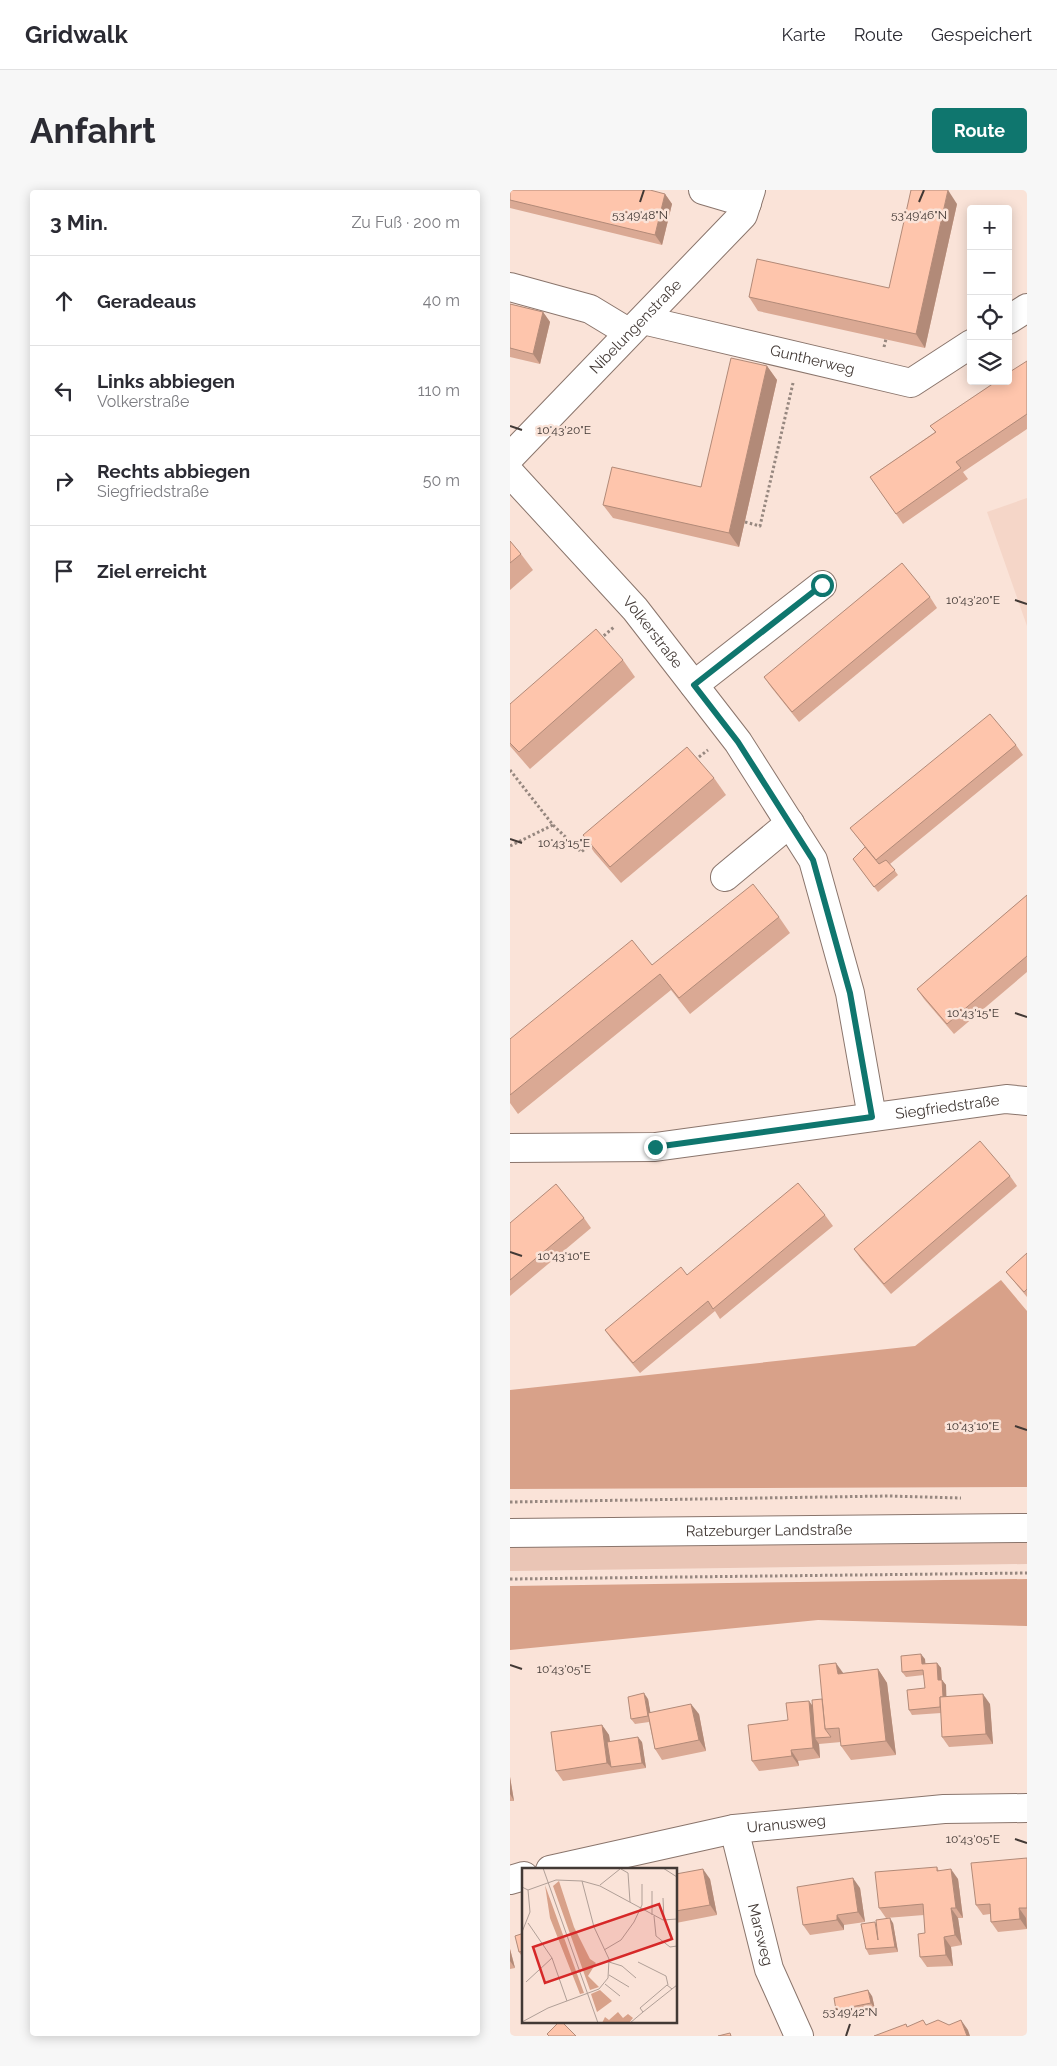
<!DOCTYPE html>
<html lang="de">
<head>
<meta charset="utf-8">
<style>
	body { margin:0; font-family:Raleway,sans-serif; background:#f7f7f7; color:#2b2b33 }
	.controls { position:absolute; right:15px; top:15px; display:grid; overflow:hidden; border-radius:5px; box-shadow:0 2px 12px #0003 }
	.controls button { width:45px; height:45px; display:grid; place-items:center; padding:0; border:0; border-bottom:1px solid #e1e1e2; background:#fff; color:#2b2b33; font:25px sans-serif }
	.stop { position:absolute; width:15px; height:15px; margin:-11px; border:4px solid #0f766e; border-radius:50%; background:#fff }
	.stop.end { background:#0f766e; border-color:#fff; box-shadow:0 1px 5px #0008 }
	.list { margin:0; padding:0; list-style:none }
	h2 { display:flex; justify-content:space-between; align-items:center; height:65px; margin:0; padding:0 20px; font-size:21px }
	h2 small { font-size:16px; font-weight:400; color:#7c7c81 }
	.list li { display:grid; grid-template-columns:32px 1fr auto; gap:15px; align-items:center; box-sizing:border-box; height:90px; padding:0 20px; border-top:1px solid #e1e1e2 }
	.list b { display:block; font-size:19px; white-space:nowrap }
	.list p { margin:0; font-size:16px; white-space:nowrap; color:#7c7c81 }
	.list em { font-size:16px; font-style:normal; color:#7c7c81 }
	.icon { flex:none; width:28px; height:28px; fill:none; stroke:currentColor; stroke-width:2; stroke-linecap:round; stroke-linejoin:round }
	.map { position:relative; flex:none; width:517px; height:1846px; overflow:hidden; border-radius:5px }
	header { display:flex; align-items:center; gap:30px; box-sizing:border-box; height:70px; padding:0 25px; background:#fff; border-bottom:1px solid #e1e1e2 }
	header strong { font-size:24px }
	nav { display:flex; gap:28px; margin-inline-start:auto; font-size:18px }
	.intro { display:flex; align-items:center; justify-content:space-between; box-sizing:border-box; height:120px; padding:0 30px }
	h1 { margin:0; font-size:35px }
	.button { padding:12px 22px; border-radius:5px; background:#0f766e; color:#fff; font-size:18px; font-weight:700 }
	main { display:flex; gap:30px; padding:0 30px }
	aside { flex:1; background:#fff; border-radius:5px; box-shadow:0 2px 12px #0003 }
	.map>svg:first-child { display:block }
	.built { fill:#f5d6c8 }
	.green { fill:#eac5b5 }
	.forest { fill:#d8a189 }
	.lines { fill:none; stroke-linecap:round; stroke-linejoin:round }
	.minor-casing { stroke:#8a756c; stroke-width:30 }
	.major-casing { stroke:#8a756c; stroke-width:30 }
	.path { stroke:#96877f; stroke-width:3; stroke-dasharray:2.5 2.5; stroke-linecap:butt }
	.minor { stroke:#fff; stroke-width:28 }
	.major { stroke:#fff; stroke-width:28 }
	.wall { fill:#daa994 }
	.shaded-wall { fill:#b28a78 }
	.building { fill:#fec5ac; stroke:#b28a78 }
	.route { stroke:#0f766e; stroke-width:6 }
	.ticks { fill:none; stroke:#423935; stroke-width:2 }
	.labels { text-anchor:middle; stroke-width:5; stroke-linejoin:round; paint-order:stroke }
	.street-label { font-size:15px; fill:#423935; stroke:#fae3d8 }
	.inset-road { fill:none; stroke:#b09f97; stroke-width:1 }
	.view { fill:#d62828; fill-opacity:0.15; stroke:#d62828; stroke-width:2.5 }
	.inset-edge { fill:none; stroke:#423935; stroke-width:2.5 }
	.ticks-label { font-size:12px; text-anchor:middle; fill:#423935; stroke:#fae3d8; stroke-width:5; stroke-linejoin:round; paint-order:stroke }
</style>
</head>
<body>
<header>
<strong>Gridwalk</strong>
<nav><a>Karte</a><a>Route</a><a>Gespeichert</a></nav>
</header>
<div class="intro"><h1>Anfahrt</h1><a class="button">Route</a></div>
<main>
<aside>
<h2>3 Min.<small>Zu Fuß · 200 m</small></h2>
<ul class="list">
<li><svg class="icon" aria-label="ahead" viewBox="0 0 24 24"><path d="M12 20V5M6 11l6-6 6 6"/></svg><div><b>Geradeaus</b></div><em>40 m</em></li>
<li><svg class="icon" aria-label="left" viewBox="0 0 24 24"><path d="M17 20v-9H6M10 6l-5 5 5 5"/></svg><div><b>Links abbiegen</b><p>Volkerstraße</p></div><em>110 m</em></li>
<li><svg class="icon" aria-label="right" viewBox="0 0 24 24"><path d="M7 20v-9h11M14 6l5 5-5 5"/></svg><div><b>Rechts abbiegen</b><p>Siegfriedstraße</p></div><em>50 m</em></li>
<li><svg class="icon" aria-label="arrive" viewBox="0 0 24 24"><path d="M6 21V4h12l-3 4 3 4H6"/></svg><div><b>Ziel erreicht</b></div></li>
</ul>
</aside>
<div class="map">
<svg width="517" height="1846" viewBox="0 0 517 1846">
	<rect width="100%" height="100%" fill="#fae3d8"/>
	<path class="built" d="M517,308V436L477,322Z"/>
	<path class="green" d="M517,1351V1374L0,1381V1357Z"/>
	<g class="forest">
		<path d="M491,1090L517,1121V1297L0,1299V1200L405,1156Z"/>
		<path d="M517,1389V1436L308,1430L0,1460V1396Z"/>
	</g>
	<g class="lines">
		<g class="minor-casing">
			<g id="minor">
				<path d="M193,0L237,13"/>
				<path d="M0,97L80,119L118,142"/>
				<path id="s1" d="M133,130L401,193L461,154"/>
				<path d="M498,130L517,118"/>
				<path id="s2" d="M0,267L233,25L241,0"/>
				<path id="s3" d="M0,283L125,419L228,552L303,670L340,803L362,927"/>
				<path d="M184,495L312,395"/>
				<path d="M215,687L280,633"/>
				<path id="s4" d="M0,958L145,957L496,909L517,911"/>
				<path id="s5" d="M224,1639L259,1779L289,1846"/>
				<path id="s6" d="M40,1680L224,1639L434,1619L517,1618"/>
				<path d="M0,1690L14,1686"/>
			</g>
		</g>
		<g class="major-casing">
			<g id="major">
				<path id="s7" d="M0,1343L517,1338"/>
			</g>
		</g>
		<g class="path">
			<path d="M374,157L376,149"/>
			<path d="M235,332L250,336L283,193"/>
			<path d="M90,449L104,437"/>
			<path d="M185,570L198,560"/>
			<path d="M0,580L43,635L0,656"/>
			<path d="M43,635L71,662L83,653"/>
			<path d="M0,1312L378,1306L451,1308"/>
			<path d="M0,1389L517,1383"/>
		</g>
		<use href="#minor" class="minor"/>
		<use href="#major" class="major"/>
	</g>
	<g class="wall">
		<path d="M0,0L155,4L162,14L152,55L0,18Z"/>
		<path d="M447,14L415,158L248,121L239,107L379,98Z"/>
		<path d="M0,114L33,122L40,132L30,174L0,167Z"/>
		<path d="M517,171V239L453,282L458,289L393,334L360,287L425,242L420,236Z"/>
		<path d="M257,176L267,190L229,357L103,328L93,315L191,297Z"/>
		<path d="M0,351L11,364L23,380L0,400Z"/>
		<path d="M420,407L427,418L289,532L261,497L254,487Z"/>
		<path d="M113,470L125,487L20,579L0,556V514Z"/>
		<path d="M506,555L513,565L380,674L388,685L368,702L343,669L355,657L340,638Z"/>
		<path d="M204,588L216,605L111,693L84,662L73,645Z"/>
		<path d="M517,705V782L444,844L414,809L407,799Z"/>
		<path d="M269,727L280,743L180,824L161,800L8,924L0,913V849L142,775Z"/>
		<path d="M500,986L507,996L381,1104L351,1069L344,1059Z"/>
		<path d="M315,1025L323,1036L210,1129L205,1121L130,1183L102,1150L95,1140L177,1085Z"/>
		<path d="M74,1028L81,1038L0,1106V1033Z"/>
		<path d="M517,1063V1107L496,1082Z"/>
		<path d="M415,1469V1473H427L431,1478L432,1490L436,1495V1507L480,1514L483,1554L439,1557L432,1547L431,1523L402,1525L399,1520L415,1498L414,1485L396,1487L392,1482Z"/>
		<path d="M368,1479L377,1493L386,1565L341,1570L331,1556V1552L309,1554L310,1568L288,1571L289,1576L249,1581L242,1571L278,1530L299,1511L302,1515L312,1509L334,1483Z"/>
		<path d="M138,1509L140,1522L189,1524L196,1561L152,1570L145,1559L139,1532L125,1534L121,1529Z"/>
		<path d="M92,1535L99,1545L100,1552H132L136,1578L53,1591L46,1581Z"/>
		<path d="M0,1587L4,1611H0Z"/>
		<path d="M517,1668V1739L488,1742L481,1732L480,1724L473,1725L466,1715Z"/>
		<path d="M427,1677L429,1681L448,1689L453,1728H448L452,1755L441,1757L443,1776L417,1777L410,1767L415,1743L414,1725L376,1728L369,1718Z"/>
		<path d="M166,1684L200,1689L207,1725L166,1733Z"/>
		<path d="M350,1698L355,1732L334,1735V1740L300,1745L293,1735Z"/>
		<path d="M383,1733L388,1762L359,1765L356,1759Z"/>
		<path d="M14,1743V1767L13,1768L9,1762Z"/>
		<path d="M0,1759L5,1778L0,1779Z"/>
		<path d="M362,1806L365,1819L330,1826L326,1820Z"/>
	</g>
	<g class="shaded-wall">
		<path d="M438,0L447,14L415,158L406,144Z"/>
		<path d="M155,4L162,14L152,55L145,45Z"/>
		<path d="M33,122L40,132L30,174L23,164Z"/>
		<path d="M257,176L267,190L229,357L219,343Z"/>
		<path d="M411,1464L415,1469L416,1479L412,1474Z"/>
		<path d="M326,1473L336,1487L328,1484Z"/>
		<path d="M427,1473L431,1478L432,1496L428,1490Z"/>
		<path d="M368,1479L377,1493L386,1565L376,1551Z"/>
		<path d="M432,1490L436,1495L437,1522L433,1517Z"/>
		<path d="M134,1503L138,1509L142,1531L138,1526Z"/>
		<path d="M473,1504L480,1514L483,1554L476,1544Z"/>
		<path d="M299,1511L306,1521L305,1548L309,1554L310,1568L303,1558Z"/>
		<path d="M181,1514L189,1524L196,1561L189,1550Z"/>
		<path d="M92,1535L99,1545L104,1577H101L97,1573Z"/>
		<path d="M128,1547L132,1552L136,1578L132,1573Z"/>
		<path d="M281,1560L288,1571L289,1576L282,1566Z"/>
		<path d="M0,1587L4,1611L0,1604Z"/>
		<path d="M193,1679L200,1689L207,1725L200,1715Z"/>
		<path d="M441,1679L448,1689L453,1728L446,1718Z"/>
		<path d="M343,1688L350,1698L355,1732L348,1722Z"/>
		<path d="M441,1718L448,1728L452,1755L445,1745Z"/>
		<path d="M509,1718L516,1728L517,1739L510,1729Z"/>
		<path d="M327,1725L334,1735V1740L327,1730Z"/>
		<path d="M380,1728L383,1733L388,1762L385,1757Z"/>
		<path d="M434,1747L441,1757L443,1776L436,1765Z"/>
		<path d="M0,1759L5,1778L0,1771Z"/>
		<path d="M358,1800L362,1806L365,1819L361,1813Z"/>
		<path d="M451,1830L458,1840L460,1846H457Z"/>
	</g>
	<g class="building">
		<path d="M0,0H140L155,4L145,45L0,10Z"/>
		<path d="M401,0H438L406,144L239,107L247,69L379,98Z"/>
		<path d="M0,114L33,122L23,164L0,158Z"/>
		<path d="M221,168L257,176L219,343L93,315L102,277L191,297Z"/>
		<path d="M517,171V224L446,272L451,278L386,324L360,287L426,242L420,236L487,191H498V183Z"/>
		<path d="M0,351L11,364L0,373Z"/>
		<path d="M392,373L420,407L282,522L254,487Z"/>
		<path d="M86,439L113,470L9,562L0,553V514Z"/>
		<path d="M480,524L506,555L366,670L340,638Z"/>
		<path d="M177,557L204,588L100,677L73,645Z"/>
		<path d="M355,657L369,674L376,670L385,680L364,697L343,669Z"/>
		<path d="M243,694L269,727L169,808L150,784L0,905V849L122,750L142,775Z"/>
		<path d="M517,705V766L437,834L407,799Z"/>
		<path d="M470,951L500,986L374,1094L344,1059Z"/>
		<path d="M288,993L315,1025L203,1119L198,1111L123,1173L95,1140L171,1077L177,1085Z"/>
		<path d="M46,994L74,1028L0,1090V1033Z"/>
		<path d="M517,1063V1099L514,1102L496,1082Z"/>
		<path d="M411,1464L412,1474L427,1473L428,1490H432L433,1507H430V1517L399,1520L397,1500L415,1498L413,1480L392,1482L391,1466Z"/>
		<path d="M326,1473L328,1484L368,1479L376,1551L331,1556L329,1538L315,1539L309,1475Z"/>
		<path d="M134,1503L138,1526L121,1529L118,1507Z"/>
		<path d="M473,1504L476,1544L432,1547L430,1507Z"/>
		<path d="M312,1509L315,1539L321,1547L305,1548L302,1510Z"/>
		<path d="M299,1511L303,1558L281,1560L282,1566L242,1571L238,1535L278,1530L276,1513Z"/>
		<path d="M181,1514L189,1550L145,1559L138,1523Z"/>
		<path d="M92,1535L97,1573L46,1581L41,1542Z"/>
		<path d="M128,1547L132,1573L101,1577L97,1552Z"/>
		<path d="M517,1668V1718H509L510,1729L481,1732L480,1714L466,1715L461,1673Z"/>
		<path d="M427,1677V1681L441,1679L446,1718H441L445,1745L434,1747L436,1765L410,1767L408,1744L415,1743L413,1714L369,1718L365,1682Z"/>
		<path d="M193,1679L200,1715L166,1721V1684Z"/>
		<path d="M343,1688L348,1722L327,1725V1730L293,1735L287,1697Z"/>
		<path d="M380,1728L385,1757L356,1759L351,1734L365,1732L368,1750L366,1730Z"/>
		<path d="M14,1743V1761L9,1762L5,1746Z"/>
		<path d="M358,1800L361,1813L326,1820L324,1808Z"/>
		<path d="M413,1830L416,1835L428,1830L439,1835L451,1830L457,1846H364L396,1834L397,1837Z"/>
		<path d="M49,1832H52L66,1846H39L37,1844Z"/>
		<path d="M220,1843L221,1846H208Z"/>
	</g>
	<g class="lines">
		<path class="route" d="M145,957L362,927L340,803L303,670L228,552L184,495L312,395"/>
	</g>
	<path class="ticks" d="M130,12L134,0M409,12L414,0M0,236L12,240M505,410L517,414M0,649L12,653M505,823L517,827M0,1062L12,1066M505,1236L517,1240M0,1475L12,1479M505,1649L517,1653M336,1846L340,1834"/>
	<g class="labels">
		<g class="street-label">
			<text dy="5" stroke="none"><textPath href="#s2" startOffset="181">Nibelungenstraße</textPath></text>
			<text dy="5" stroke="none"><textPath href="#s1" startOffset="174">Guntherweg</textPath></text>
			<text dy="5" stroke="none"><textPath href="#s3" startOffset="214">Volkerstraße</textPath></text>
			<text dy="5" stroke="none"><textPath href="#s4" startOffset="440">Siegfriedstraße</textPath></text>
			<text dy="5" stroke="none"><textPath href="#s7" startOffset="259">Ratzeburger Landstraße</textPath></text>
			<text dy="5" stroke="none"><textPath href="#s6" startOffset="241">Uranusweg</textPath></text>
			<text dy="5" stroke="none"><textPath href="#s5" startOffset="109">Marsweg</textPath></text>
		</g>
	</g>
	<g transform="translate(12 1678)">
		<rect width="155" height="155" fill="#fae3d8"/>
		<path d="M37,13L52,59L68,91L74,95L66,108L77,119L68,122L31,18ZM23,17L62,125L58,126L28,50ZM78,122L90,133L75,144L69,126ZM96,144L101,150L106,146L111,150L107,155H80L83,149L87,152Z" fill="#d8a189"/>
		<path class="inset-road" d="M21,0L76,155M141,0L155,9M99,1L106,5L108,34M78,17L98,1M0,19L6,22L34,12L60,13L78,18L141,52L155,51M130,23V47M141,30L142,52M132,48L134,68L148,79L155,78M6,55L30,90L45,133M0,64L8,44L6,22M82,82L99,72L112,54L120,37V16M87,94L100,98L114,110M116,94L144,108L146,117M87,107L107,119M4,114L30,90M83,116L98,128M150,121L145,117L118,140L121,144L155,117M0,154L26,140L77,121L86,110L87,91L72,59L60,13M108,155L121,144"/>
		<path class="view" d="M137,36L150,71L23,115L11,79Z"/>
		<rect width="155" height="155" class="inset-edge"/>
	</g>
	<g class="ticks-label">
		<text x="130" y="29">53°49'48"N</text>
		<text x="409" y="29">53°49'46"N</text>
		<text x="54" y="244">10°43'20"E</text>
		<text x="463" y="414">10°43'20"E</text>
		<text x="54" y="657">10°43'15"E</text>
		<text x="463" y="827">10°43'15"E</text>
		<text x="54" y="1070">10°43'10"E</text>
		<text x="463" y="1240">10°43'10"E</text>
		<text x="54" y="1483">10°43'05"E</text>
		<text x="463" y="1653">10°43'05"E</text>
		<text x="340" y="1826">53°49'42"N</text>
	</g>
</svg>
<div class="controls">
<button>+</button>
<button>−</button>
<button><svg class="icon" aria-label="locate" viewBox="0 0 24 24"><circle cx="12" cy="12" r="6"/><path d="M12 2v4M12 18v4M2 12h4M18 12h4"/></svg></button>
<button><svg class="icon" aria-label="layers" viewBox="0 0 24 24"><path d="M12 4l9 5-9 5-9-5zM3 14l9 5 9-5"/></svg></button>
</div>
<div class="stop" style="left:312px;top:395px"></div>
<div class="stop end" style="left:145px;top:957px"></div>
</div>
</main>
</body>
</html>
